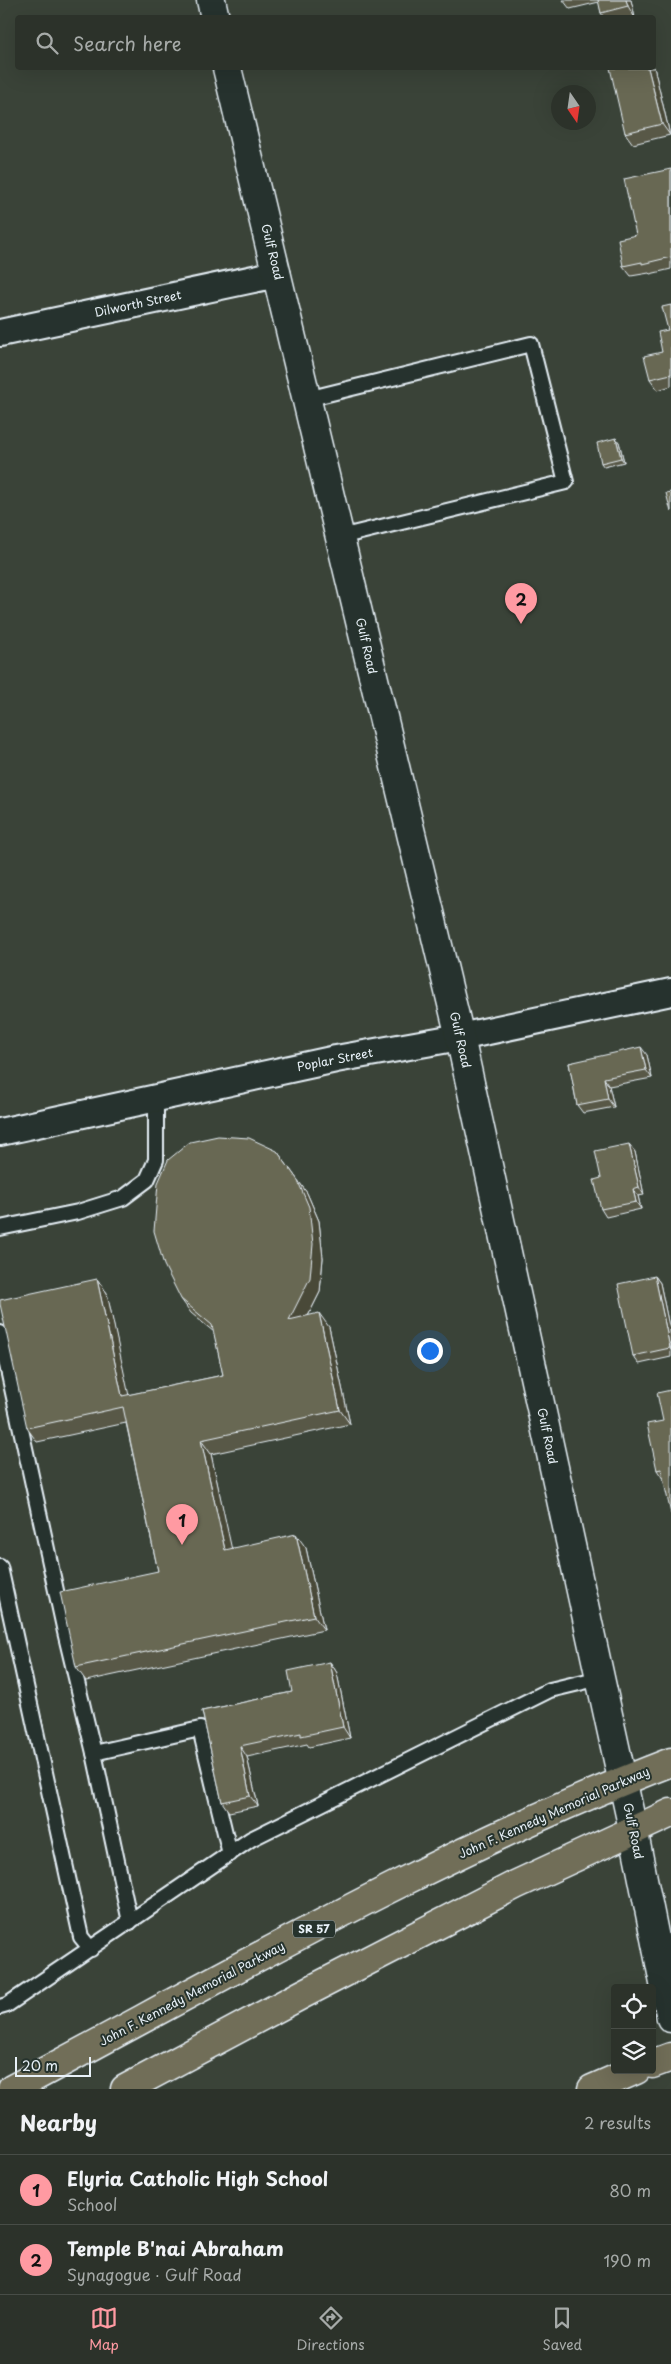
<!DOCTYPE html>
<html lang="en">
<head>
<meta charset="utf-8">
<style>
	body { margin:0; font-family:"Playpen Sans",sans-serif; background:#383e36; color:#f1f3f6 }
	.controls { position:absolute; right:15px; bottom:15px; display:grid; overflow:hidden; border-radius:5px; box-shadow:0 5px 20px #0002 }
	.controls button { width:45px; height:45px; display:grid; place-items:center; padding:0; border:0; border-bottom:1px solid #484d47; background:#2c322a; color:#f1f3f6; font:25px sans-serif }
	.compass { position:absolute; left:551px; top:85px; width:45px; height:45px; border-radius:50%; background:#2c322a; box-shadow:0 5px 20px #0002; rotate:167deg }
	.scale { position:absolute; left:15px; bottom:12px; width:76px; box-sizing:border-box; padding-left:5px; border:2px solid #e8f1f8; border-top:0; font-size:14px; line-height:18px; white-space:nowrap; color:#e8f1f8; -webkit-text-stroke:4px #26332d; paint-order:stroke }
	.you { position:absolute; left:429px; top:1350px; width:18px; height:18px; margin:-12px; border:4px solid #fff; border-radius:50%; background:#1a73e8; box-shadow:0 0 0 8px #1a73e833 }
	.badge { display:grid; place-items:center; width:32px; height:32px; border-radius:50%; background:#ff9aa2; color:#111; font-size:16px; font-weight:700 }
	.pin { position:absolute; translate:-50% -41px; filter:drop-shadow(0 1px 2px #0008) }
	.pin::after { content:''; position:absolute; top:26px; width:18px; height:15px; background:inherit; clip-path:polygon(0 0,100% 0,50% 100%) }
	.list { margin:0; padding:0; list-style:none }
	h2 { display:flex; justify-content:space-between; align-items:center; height:65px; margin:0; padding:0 20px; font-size:21px }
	h2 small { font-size:16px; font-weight:400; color:#a6aaa8 }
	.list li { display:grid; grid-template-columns:32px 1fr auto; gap:15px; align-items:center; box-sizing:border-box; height:70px; padding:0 20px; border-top:1px solid #484d47 }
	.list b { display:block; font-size:19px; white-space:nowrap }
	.list p { margin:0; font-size:16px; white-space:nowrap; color:#a6aaa8 }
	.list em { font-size:16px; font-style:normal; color:#a6aaa8 }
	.icon { flex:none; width:28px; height:28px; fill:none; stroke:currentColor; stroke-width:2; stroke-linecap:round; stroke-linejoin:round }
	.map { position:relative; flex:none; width:671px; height:2089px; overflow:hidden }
	.search { position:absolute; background:#2c322a; box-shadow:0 5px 20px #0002; left:15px; right:15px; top:15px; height:55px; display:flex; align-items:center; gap:12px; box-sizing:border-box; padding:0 18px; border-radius:5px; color:#a6aaa8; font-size:19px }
	.sheet { height:205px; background:#2c322a }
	nav { display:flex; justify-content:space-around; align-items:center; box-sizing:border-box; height:70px; border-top:1px solid #484d47; background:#2c322a; font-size:14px; color:#a6aaa8 }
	nav a { display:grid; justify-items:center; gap:2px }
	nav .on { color:#ff9aa2 }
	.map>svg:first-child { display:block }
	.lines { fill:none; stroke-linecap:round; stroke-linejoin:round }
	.service-casing { stroke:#e8f1f8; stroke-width:18 }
	.minor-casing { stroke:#e8f1f8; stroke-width:30 }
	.tertiary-casing { stroke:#e8f1f8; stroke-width:31 }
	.trunk-casing { stroke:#e8f1f8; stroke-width:31 }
	.motorway-casing { stroke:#e8f1f8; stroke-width:31 }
	.service { stroke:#26332d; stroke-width:14 }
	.minor { stroke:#26332d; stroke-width:26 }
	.tertiary { stroke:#26332d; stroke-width:28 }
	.trunk { stroke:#716e59; stroke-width:28 }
	.motorway { stroke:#716e59; stroke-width:28 }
	.wall { fill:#595947; stroke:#e8f1f8 }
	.shaded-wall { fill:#494839; stroke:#e8f1f8 }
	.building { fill:#686752; stroke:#e8f1f8 }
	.labels { text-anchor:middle; stroke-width:4; stroke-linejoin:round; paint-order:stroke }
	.shield { fill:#26332d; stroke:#aeb8bb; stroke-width:1 }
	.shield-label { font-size:11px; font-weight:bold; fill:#e8f1f8 }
	.street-label { font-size:12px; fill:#e8f1f8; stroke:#26332d }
</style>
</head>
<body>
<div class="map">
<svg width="671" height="2089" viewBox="0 0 671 2089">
	<rect width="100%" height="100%" fill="#3a4338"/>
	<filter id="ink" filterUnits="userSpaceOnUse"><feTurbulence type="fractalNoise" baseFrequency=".02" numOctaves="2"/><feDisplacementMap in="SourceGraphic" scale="10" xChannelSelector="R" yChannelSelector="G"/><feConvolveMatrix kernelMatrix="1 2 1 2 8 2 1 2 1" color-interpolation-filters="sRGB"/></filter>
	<g filter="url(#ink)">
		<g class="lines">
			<g class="service-casing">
				<g id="service">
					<path d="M307,399L531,344L566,482L340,537"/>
					<path d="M0,1228L78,1212L123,1198L147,1180L156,1160V1098"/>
					<path d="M0,1333L65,1632L94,1753"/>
					<path d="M0,1567L81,1937L91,1949"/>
					<path d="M130,1922L94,1753L200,1729L230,1854"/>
					<path d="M0,2007L7,2005L251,1839L550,1690L600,1678"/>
				</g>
			</g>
			<g class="minor-casing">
				<g id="minor">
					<path d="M0,333L277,274"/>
					<path d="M0,1132L336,1059L460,1037L671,992"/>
				</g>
			</g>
			<g class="tertiary-casing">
				<g id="tertiary">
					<path d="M211,0L215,18"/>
					<path d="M227,68L460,1037L633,1829L671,2018"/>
				</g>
			</g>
			<g class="trunk-casing">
				<g id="trunk">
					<path d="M12,2089C229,1974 442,1850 671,1762"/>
					<path d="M125,2089L303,1994L515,1885L671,1813"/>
				</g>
			</g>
			<g class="motorway-casing">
				<g id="motorway">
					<path d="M652,2064L671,2057"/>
					<path d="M592,2089L636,2070"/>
				</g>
			</g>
			<use href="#service" class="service"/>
			<use href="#minor" class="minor"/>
			<use href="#tertiary" class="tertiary"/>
			<use href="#trunk" class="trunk"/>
			<use href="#motorway" class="motorway"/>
		</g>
		<g class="wall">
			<path d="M563,0H631L635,18H604L601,13L599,2L570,9Z"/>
			<path d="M654,67L670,135L633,144L625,133Z"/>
			<path d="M671,169V269L650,274L649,273L631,276L623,266L636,235Z"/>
			<path d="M671,305V386L658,390L650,379L662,352L668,330Z"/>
			<path d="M619,442L624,462L604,467L601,463Z"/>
			<path d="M647,1055L652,1078L609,1086L614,1107L583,1113L577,1105L569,1063Z"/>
			<path d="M629,1144L635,1152L644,1195L638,1196L641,1209L606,1217L601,1209V1178Z"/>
			<path d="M277,1151L307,1193L319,1221L323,1258L320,1292L308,1316L329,1327L350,1424L211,1454L231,1548H306L324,1630L86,1681L76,1667L158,1571L126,1423L37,1442L27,1428L97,1279L107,1293L128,1395L223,1375L214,1332L191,1313L181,1299Z"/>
			<path d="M655,1276L660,1283L671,1336V1357L639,1364L633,1356Z"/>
			<path d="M671,1390L663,1479L657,1470Z"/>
			<path d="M330,1662L337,1673L350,1738L309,1747L307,1744L247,1757L258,1806L229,1812L222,1802L202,1711L292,1692Z"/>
		</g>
		<g class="shaded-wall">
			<path d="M626,0H631L635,18L628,6Z"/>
			<path d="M654,67L670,135L662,124L648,68H654Z"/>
			<path d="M616,438L619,442L624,462L621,458Z"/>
			<path d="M641,1047L647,1055L652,1078L646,1070Z"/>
			<path d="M604,1078L609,1086L614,1107L608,1099Z"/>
			<path d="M629,1144L635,1152L644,1195L639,1187Z"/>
			<path d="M297,1179L307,1193L319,1221L323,1258L320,1292L299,1334L289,1320Z"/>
			<path d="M633,1189L638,1196L641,1209L636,1202Z"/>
			<path d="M655,1276L660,1283L671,1336V1350L670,1348Z"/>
			<path d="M97,1279L107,1293L132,1410L122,1396Z"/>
			<path d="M319,1313L329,1327L350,1424L340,1410Z"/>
			<path d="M201,1440L211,1454L235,1564L225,1550Z"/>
			<path d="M296,1534L306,1548L324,1630L314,1616Z"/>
			<path d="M330,1662L337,1673L350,1738L343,1727Z"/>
			<path d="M240,1746L247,1757L258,1806L250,1796Z"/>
		</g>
		<g class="building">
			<path d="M598,0H626L628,6L601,13Z"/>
			<path d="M610,68H648L662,124L625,133Z"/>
			<path d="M671,169V257L642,264V262L623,266L618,239L636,235L624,179Z"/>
			<path d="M671,305V374L650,379L644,356L662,352L658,332L668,330L662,307Z"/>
			<path d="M616,438L621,458L601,463L597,443Z"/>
			<path d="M671,492V512L666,493Z"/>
			<path d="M641,1047L646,1070L604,1078L608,1099L577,1105L569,1063Z"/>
			<path d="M218,1136L249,1138L277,1151L297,1179L309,1207L313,1244L310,1278L289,1320L319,1313L340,1410L201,1440L225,1550L296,1534L314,1616L76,1667L60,1592L158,1571L123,1407L27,1428L0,1304V1300L97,1279L122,1396L223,1375L212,1325L181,1299L164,1265L154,1231L158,1183L168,1160L190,1142Z"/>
			<path d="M629,1144L639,1187L633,1189L636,1202L601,1209L594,1180L601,1178L595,1151Z"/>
			<path d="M655,1276L670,1348L633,1356L618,1284Z"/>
			<path d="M671,1390V1514L661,1469L657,1470L647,1424L663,1421L657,1393Z"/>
			<path d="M330,1662L343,1727L301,1736V1733L240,1746L250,1796L222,1802L202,1711L292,1692L288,1671Z"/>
		</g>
	</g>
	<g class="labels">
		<rect class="shield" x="293" y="1920.5" width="42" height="17" rx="4"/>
		<g class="shield-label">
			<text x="314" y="1933">SR 57</text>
		</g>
		<g class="street-label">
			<text transform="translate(272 252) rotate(76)" y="4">Gulf Road</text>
			<text transform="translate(138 304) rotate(-12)" y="4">Dilworth Street</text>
			<text transform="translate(366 646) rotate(77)" y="4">Gulf Road</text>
			<text transform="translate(460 1040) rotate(77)" y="4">Gulf Road</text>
			<text transform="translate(335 1060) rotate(-11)" y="4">Poplar Street</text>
			<text transform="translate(547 1436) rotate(78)" y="4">Gulf Road</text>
			<text transform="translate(554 1813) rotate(-24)" y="4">John F. Kennedy Memorial Parkway</text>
			<text transform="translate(633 1831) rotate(78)" y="4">Gulf Road</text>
			<text transform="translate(192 1994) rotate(-28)" y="4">John F. Kennedy Memorial Parkway</text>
		</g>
	</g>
</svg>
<div class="controls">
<button><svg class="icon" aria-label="locate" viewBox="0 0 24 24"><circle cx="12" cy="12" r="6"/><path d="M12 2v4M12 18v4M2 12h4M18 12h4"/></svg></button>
<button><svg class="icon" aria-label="layers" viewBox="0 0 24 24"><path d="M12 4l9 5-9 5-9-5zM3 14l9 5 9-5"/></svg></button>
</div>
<svg class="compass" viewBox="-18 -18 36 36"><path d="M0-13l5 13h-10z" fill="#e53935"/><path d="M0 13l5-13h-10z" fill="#a6aaa8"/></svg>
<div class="scale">20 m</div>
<div class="you"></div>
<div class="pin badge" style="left:182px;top:1545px">1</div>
<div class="pin badge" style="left:521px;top:624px">2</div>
<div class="search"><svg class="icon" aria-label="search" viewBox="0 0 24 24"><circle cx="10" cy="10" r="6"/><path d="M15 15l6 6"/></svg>Search here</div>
</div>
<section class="sheet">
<h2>Nearby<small>2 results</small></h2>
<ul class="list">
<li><span class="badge">1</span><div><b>Elyria Catholic High School</b><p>School</p></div><em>80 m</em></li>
<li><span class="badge">2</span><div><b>Temple B'nai Abraham</b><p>Synagogue · Gulf Road</p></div><em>190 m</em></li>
</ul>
</section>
<nav>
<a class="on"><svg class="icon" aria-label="map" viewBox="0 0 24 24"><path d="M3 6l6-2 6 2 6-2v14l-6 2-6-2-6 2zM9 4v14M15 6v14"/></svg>Map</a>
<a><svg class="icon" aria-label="directions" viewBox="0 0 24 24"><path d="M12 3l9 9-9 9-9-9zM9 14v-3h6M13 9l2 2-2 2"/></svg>Directions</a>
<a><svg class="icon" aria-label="saved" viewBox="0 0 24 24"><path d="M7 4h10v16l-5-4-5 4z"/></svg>Saved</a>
</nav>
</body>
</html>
